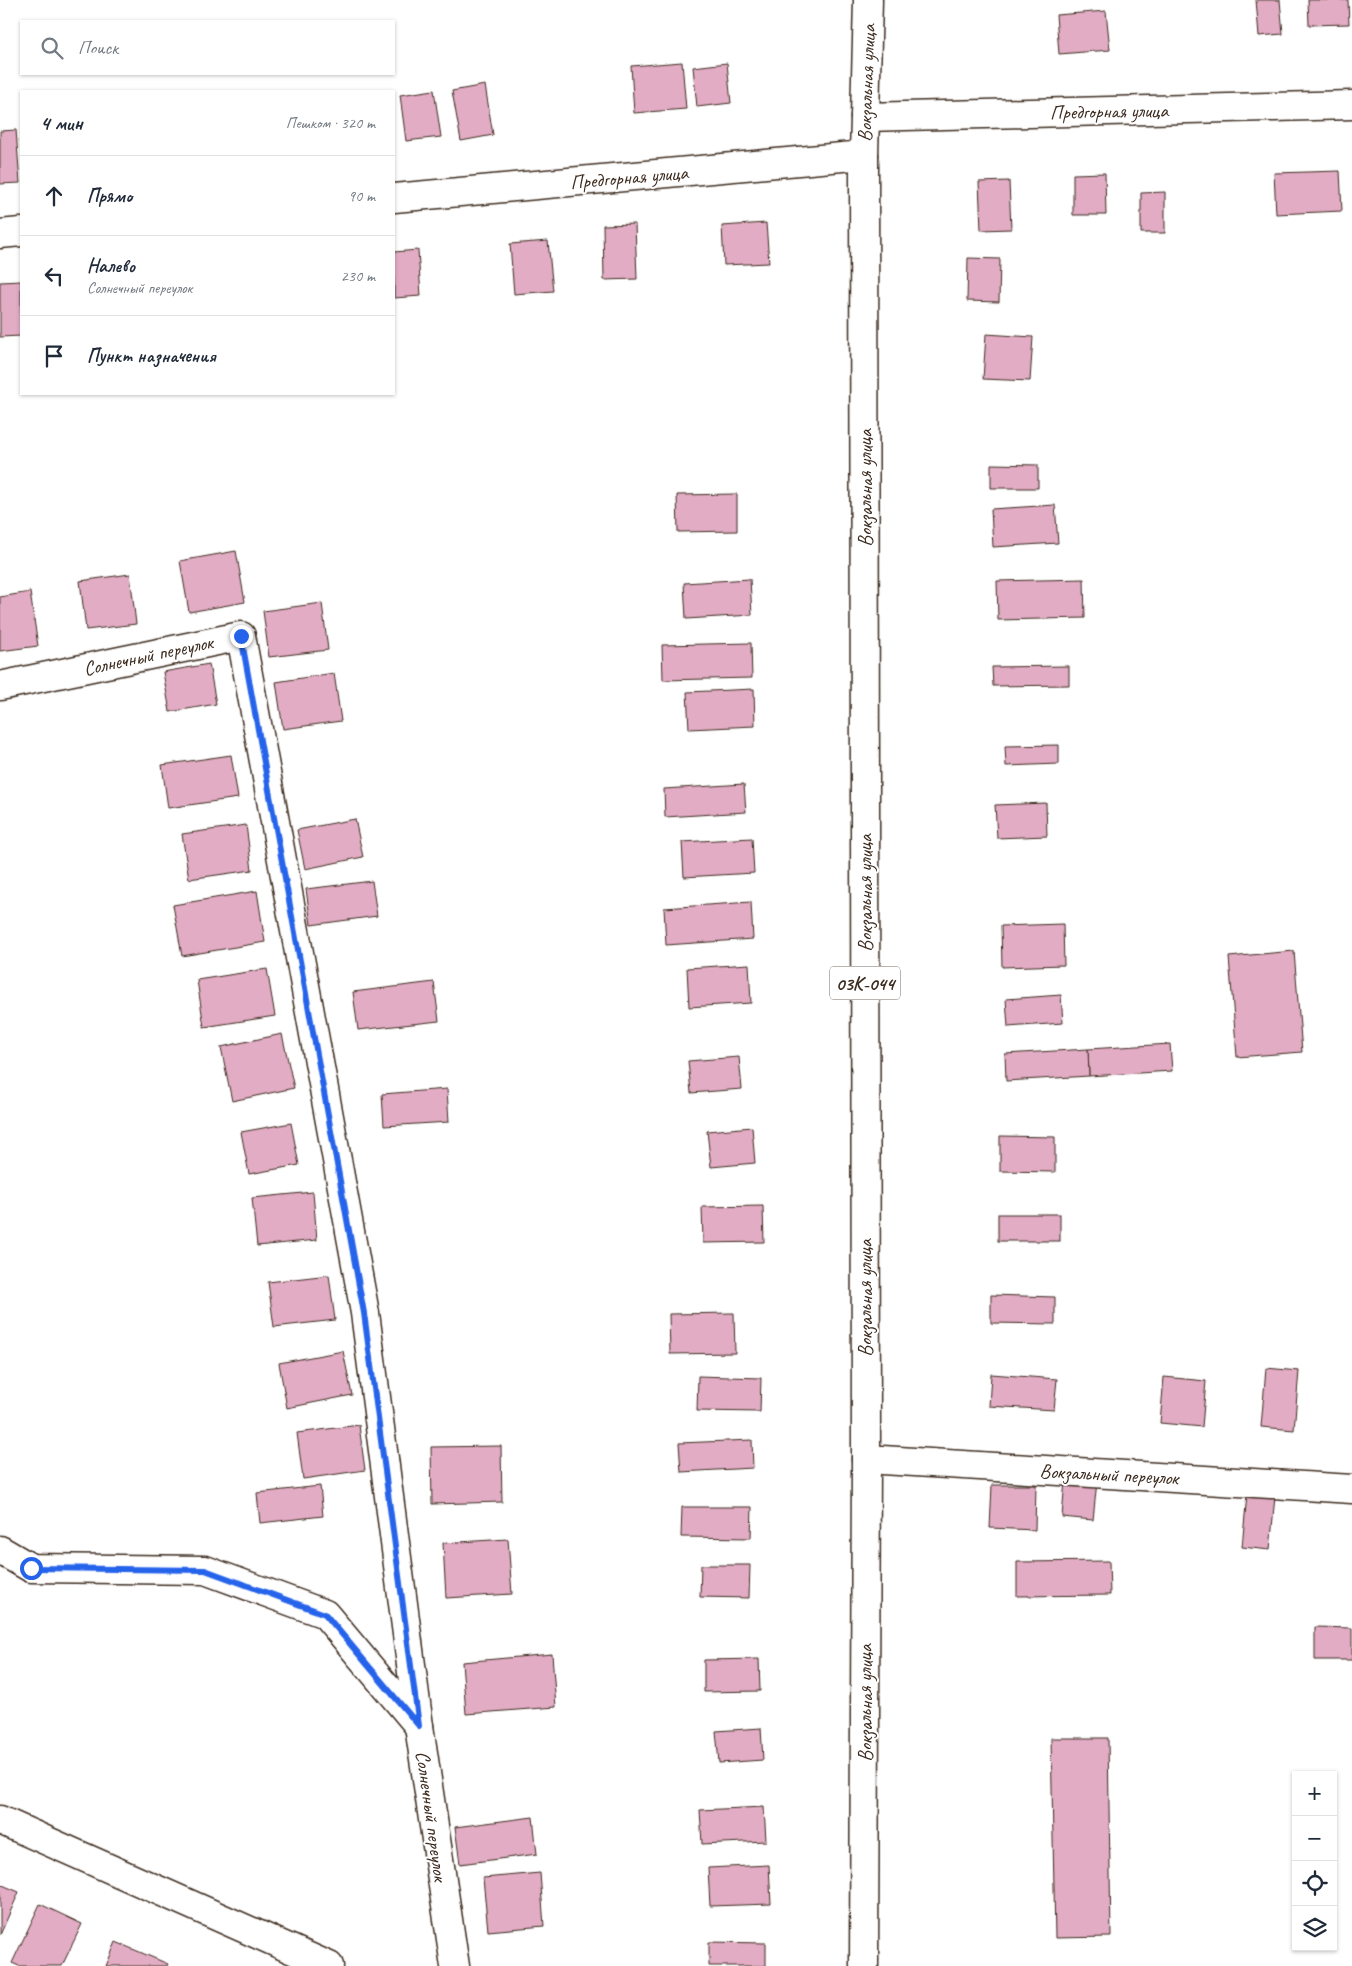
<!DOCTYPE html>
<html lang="ru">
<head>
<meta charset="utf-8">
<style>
	body { margin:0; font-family:Caveat,sans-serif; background:#f6f6f7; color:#1f2937 }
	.controls { position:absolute; right:15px; bottom:15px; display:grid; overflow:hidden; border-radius:0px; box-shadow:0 1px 4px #0004 }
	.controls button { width:45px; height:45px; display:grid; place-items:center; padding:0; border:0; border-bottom:1px solid #e0e1e3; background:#fff; color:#1f2937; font:25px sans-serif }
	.stop { position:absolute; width:15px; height:15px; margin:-11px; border:4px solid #2563eb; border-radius:50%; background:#fff }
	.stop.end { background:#2563eb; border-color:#fff; box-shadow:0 1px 5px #0008 }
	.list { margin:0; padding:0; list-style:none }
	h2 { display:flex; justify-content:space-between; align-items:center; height:65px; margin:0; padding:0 20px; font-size:21px }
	h2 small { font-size:16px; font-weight:400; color:#747a83 }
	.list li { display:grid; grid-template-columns:32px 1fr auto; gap:15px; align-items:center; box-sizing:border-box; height:80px; padding:0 20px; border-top:1px solid #e0e1e3 }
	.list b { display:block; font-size:19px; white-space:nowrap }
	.list p { margin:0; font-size:16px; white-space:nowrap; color:#747a83 }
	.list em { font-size:16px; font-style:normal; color:#747a83 }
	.icon { flex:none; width:28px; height:28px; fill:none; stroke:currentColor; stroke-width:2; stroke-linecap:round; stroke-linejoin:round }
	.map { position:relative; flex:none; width:1352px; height:1966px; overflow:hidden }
	.search { position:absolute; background:#fff; box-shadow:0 1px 4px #0004; left:20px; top:20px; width:375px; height:55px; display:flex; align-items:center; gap:12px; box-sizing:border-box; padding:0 18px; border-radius:0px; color:#747a83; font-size:19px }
	.panel { position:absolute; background:#fff; box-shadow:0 1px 4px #0004; left:20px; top:90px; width:375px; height:305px; border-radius:0px }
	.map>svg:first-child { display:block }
	.building { fill:#e2acc4; stroke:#3b2a1e }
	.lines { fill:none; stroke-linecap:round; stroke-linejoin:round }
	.street-casing { stroke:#3b2a1e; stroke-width:31 }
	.primary-casing { stroke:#3b2a1e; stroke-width:31 }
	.street { stroke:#fff; stroke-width:28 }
	.primary { stroke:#fff; stroke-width:28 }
	.route { stroke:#2563eb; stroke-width:6 }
	.labels { text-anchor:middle; stroke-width:4; stroke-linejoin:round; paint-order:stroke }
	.shield { fill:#fff; stroke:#766a62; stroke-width:1 }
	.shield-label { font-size:19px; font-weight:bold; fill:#3b2a1e }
	.street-label { font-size:20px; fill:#3b2a1e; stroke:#fff }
</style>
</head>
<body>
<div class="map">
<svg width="1352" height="1966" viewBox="0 0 1352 1966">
	<rect width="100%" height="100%" fill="#fff"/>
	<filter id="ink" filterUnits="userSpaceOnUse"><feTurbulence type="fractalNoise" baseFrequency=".02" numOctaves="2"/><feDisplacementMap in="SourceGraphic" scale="10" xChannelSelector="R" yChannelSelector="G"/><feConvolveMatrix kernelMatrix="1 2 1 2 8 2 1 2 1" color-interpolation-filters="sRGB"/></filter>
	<g filter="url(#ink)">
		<g class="building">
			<path d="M1256,0H1280L1283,34L1259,36Z"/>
			<path d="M1308,0H1348L1349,24L1309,25Z"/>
			<path d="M1106,11L1110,50L1059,54L1056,15Z"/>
			<path d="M682,62L686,109L634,113L631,66Z"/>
			<path d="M727,63L731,103L697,107L693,67Z"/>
			<path d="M485,85L493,135L461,141L452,91Z"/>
			<path d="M434,90L441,137L406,141L400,95Z"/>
			<path d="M16,130L20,183L0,184V131Z"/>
			<path d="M1340,171L1342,211L1276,214L1274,173Z"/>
			<path d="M1105,173L1106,215H1073V174Z"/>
			<path d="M1009,181L1011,229L981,230L979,182Z"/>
			<path d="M1165,192V233H1141V193Z"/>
			<path d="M766,223L769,263L724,265L722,226Z"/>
			<path d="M635,224L637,279L604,280L603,225Z"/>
			<path d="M548,241L553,291L514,294L510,244Z"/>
			<path d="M418,250L421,296L394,298V252Z"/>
			<path d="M968,258L1000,259L999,302L967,301Z"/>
			<path d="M21,281V336L0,337V282Z"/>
			<path d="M986,334L1033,337L1030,381L983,379Z"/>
			<path d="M991,464L1038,465V488H991Z"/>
			<path d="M737,494V531L678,532L677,495Z"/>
			<path d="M1055,505L1058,543L993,547L991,509Z"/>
			<path d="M236,551L245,602L189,612L180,561Z"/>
			<path d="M130,574L136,624L86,630L80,581Z"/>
			<path d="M750,579L752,615L686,619L684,583Z"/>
			<path d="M1084,579L1085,618L998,620L997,581Z"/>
			<path d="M30,592L38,646L0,651V597Z"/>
			<path d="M322,603L328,650L269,657L263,611Z"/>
			<path d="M751,643L752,678L663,680L662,645Z"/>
			<path d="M209,664L216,704L170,712L163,672Z"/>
			<path d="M1069,666V685L993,686L992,667Z"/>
			<path d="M334,673L341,721L283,729L276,682Z"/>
			<path d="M754,689L755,726L689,729L687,692Z"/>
			<path d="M1059,745V764L1006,766L1005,746Z"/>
			<path d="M231,755L238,798L168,808L162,765Z"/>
			<path d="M744,784L746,812L665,817L664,789Z"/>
			<path d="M1046,803L1047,836L997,838L995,805Z"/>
			<path d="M355,819L363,857L305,869L297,830Z"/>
			<path d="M246,825L252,870L189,879L182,834Z"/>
			<path d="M752,838L754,873L684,877L682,842Z"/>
			<path d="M372,881L377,916L311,925L306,889Z"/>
			<path d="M257,891L265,942L182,956L173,905Z"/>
			<path d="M751,902L753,939L666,945L664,908Z"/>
			<path d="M1063,924L1064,965L1002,967L1001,926Z"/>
			<path d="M1294,951L1302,1052L1237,1057L1229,957Z"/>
			<path d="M749,964L751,1003L689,1007L687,968Z"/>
			<path d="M267,969L275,1016L204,1027L197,980Z"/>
			<path d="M434,982L439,1021L358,1030L353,992Z"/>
			<path d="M1061,995L1063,1023L1008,1027L1006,999Z"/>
			<path d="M282,1034L294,1088L232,1101L221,1047Z"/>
			<path d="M1170,1044L1172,1071L1089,1076L1088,1049Z"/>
			<path d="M1088,1049L1089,1076L1006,1081L1005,1054Z"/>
			<path d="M739,1057L742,1089L691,1093L688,1061Z"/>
			<path d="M447,1089L449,1122L384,1126L382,1094Z"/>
			<path d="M291,1123L299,1165L249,1174L241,1132Z"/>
			<path d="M752,1127L755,1163L711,1167L707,1131Z"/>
			<path d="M1000,1136L1055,1137V1172L1000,1171Z"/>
			<path d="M313,1192L317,1240L257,1246L252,1198Z"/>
			<path d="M763,1206L764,1242L703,1243L702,1207Z"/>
			<rect x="998" y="1214" width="62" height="27"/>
			<path d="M329,1275L335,1320L274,1327L268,1282Z"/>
			<path d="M991,1295L1055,1297V1324L991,1323Z"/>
			<path d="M734,1313L735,1353L670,1354L669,1314Z"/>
			<path d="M343,1351L352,1395L287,1408L279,1363Z"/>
			<path d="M1266,1368L1299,1371L1294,1430L1261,1427Z"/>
			<path d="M991,1374L1057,1379L1054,1410L989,1406Z"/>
			<path d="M698,1376L761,1378L760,1412L697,1411Z"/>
			<path d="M1164,1377L1206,1381L1202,1427L1160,1423Z"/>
			<path d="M359,1425L365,1470L303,1479L297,1433Z"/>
			<path d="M752,1440L753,1468L681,1472L679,1443Z"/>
			<path d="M501,1446L502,1502L432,1504L431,1447Z"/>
			<path d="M1065,1479L1097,1481L1093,1520L1062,1517Z"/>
			<path d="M992,1485H1036L1035,1530L990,1528Z"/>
			<path d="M320,1486L323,1516L260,1523L257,1493Z"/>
			<path d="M1247,1494L1275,1496L1270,1550L1242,1547Z"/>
			<path d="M682,1507H752L751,1538L681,1537Z"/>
			<path d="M508,1539L512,1594L446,1598L443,1543Z"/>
			<path d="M1109,1561L1110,1595L1017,1596V1562Z"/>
			<path d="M701,1565H750L749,1598L700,1597Z"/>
			<path d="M1315,1627L1352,1628V1660H1315Z"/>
			<path d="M552,1654L556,1707L466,1714L462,1662Z"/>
			<path d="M759,1659L760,1691L704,1692V1660Z"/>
			<path d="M761,1728L763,1760L719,1763L716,1731Z"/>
			<path d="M1051,1738H1108L1111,1937L1055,1938Z"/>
			<path d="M764,1807L766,1841L702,1844L700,1810Z"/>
			<path d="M533,1817L537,1854L460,1864L455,1827Z"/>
			<path d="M769,1865L771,1904L710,1906L708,1868Z"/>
			<path d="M540,1873L544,1926L488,1931L483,1878Z"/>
			<path d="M0,1884L19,1892L0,1935Z"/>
			<path d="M40,1904L82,1924L62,1966H19L12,1963Z"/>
			<path d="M116,1942L168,1964L167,1966H106Z"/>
			<path d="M709,1942L766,1943V1966H709Z"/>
		</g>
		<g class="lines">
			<g class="street-casing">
				<g id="street">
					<path d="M865,117L1352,105"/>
					<path d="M394,198L864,155"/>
					<path d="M0,234L21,232"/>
					<path d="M0,686L241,636L365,1313L419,1726L455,1966"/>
					<path d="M866,1459L1352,1489"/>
					<path d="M0,1550L31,1568L205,1570L325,1614L419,1726"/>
					<path d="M0,1820L329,1966"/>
				</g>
			</g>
			<g class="primary-casing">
				<path id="primary" d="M864,1966L866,1459L864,155L868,0"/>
			</g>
			<use href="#street" class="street"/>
			<use href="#primary" class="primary"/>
		</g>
	</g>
	<g class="lines" filter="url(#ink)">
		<path class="route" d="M31,1568L205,1570L325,1614L419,1726L364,1313L241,636"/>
	</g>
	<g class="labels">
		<rect class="shield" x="830" y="966.5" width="70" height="33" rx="4"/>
		<g class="shield-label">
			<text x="865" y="990">03К-044</text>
		</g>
		<g class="street-label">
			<text transform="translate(866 83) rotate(-88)" y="7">Вокзальная улица</text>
			<text transform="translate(1109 111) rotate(-1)" y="7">Предгорная улица</text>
			<text transform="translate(629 177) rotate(-5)" y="7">Предгорная улица</text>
			<text transform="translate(865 488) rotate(-90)" y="7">Вокзальная улица</text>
			<text transform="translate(148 655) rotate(-12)" y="7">Солнечный переулок</text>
			<text transform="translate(865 893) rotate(-90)" y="7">Вокзальная улица</text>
			<text transform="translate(865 1298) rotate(-90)" y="7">Вокзальная улица</text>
			<text transform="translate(1109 1474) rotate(3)" y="7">Вокзальный переулок</text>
			<text transform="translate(865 1703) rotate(-90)" y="7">Вокзальная улица</text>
			<text transform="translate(432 1816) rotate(82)" y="7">Солнечный переулок</text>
		</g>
	</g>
</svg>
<div class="controls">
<button>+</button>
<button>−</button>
<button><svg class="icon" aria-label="locate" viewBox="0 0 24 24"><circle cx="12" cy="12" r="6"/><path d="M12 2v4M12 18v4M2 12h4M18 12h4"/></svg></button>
<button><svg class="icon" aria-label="layers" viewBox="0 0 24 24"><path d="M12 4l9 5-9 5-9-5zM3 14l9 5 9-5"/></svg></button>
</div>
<div class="stop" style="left:31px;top:1568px"></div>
<div class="stop end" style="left:241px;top:636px"></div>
<div class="search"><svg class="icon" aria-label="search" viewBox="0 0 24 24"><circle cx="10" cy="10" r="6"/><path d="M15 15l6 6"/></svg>Поиск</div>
<section class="panel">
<h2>4 мин<small>Пешком · 320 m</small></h2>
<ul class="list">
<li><svg class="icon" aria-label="ahead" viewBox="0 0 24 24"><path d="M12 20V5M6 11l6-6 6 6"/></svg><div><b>Прямо</b></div><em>90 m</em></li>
<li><svg class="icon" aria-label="left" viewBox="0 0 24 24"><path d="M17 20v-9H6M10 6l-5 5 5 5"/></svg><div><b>Налево</b><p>Солнечный переулок</p></div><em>230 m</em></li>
<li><svg class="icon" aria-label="arrive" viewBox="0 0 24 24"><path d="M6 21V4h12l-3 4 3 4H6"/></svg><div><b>Пункт назначения</b></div></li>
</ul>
</section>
</div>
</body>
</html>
